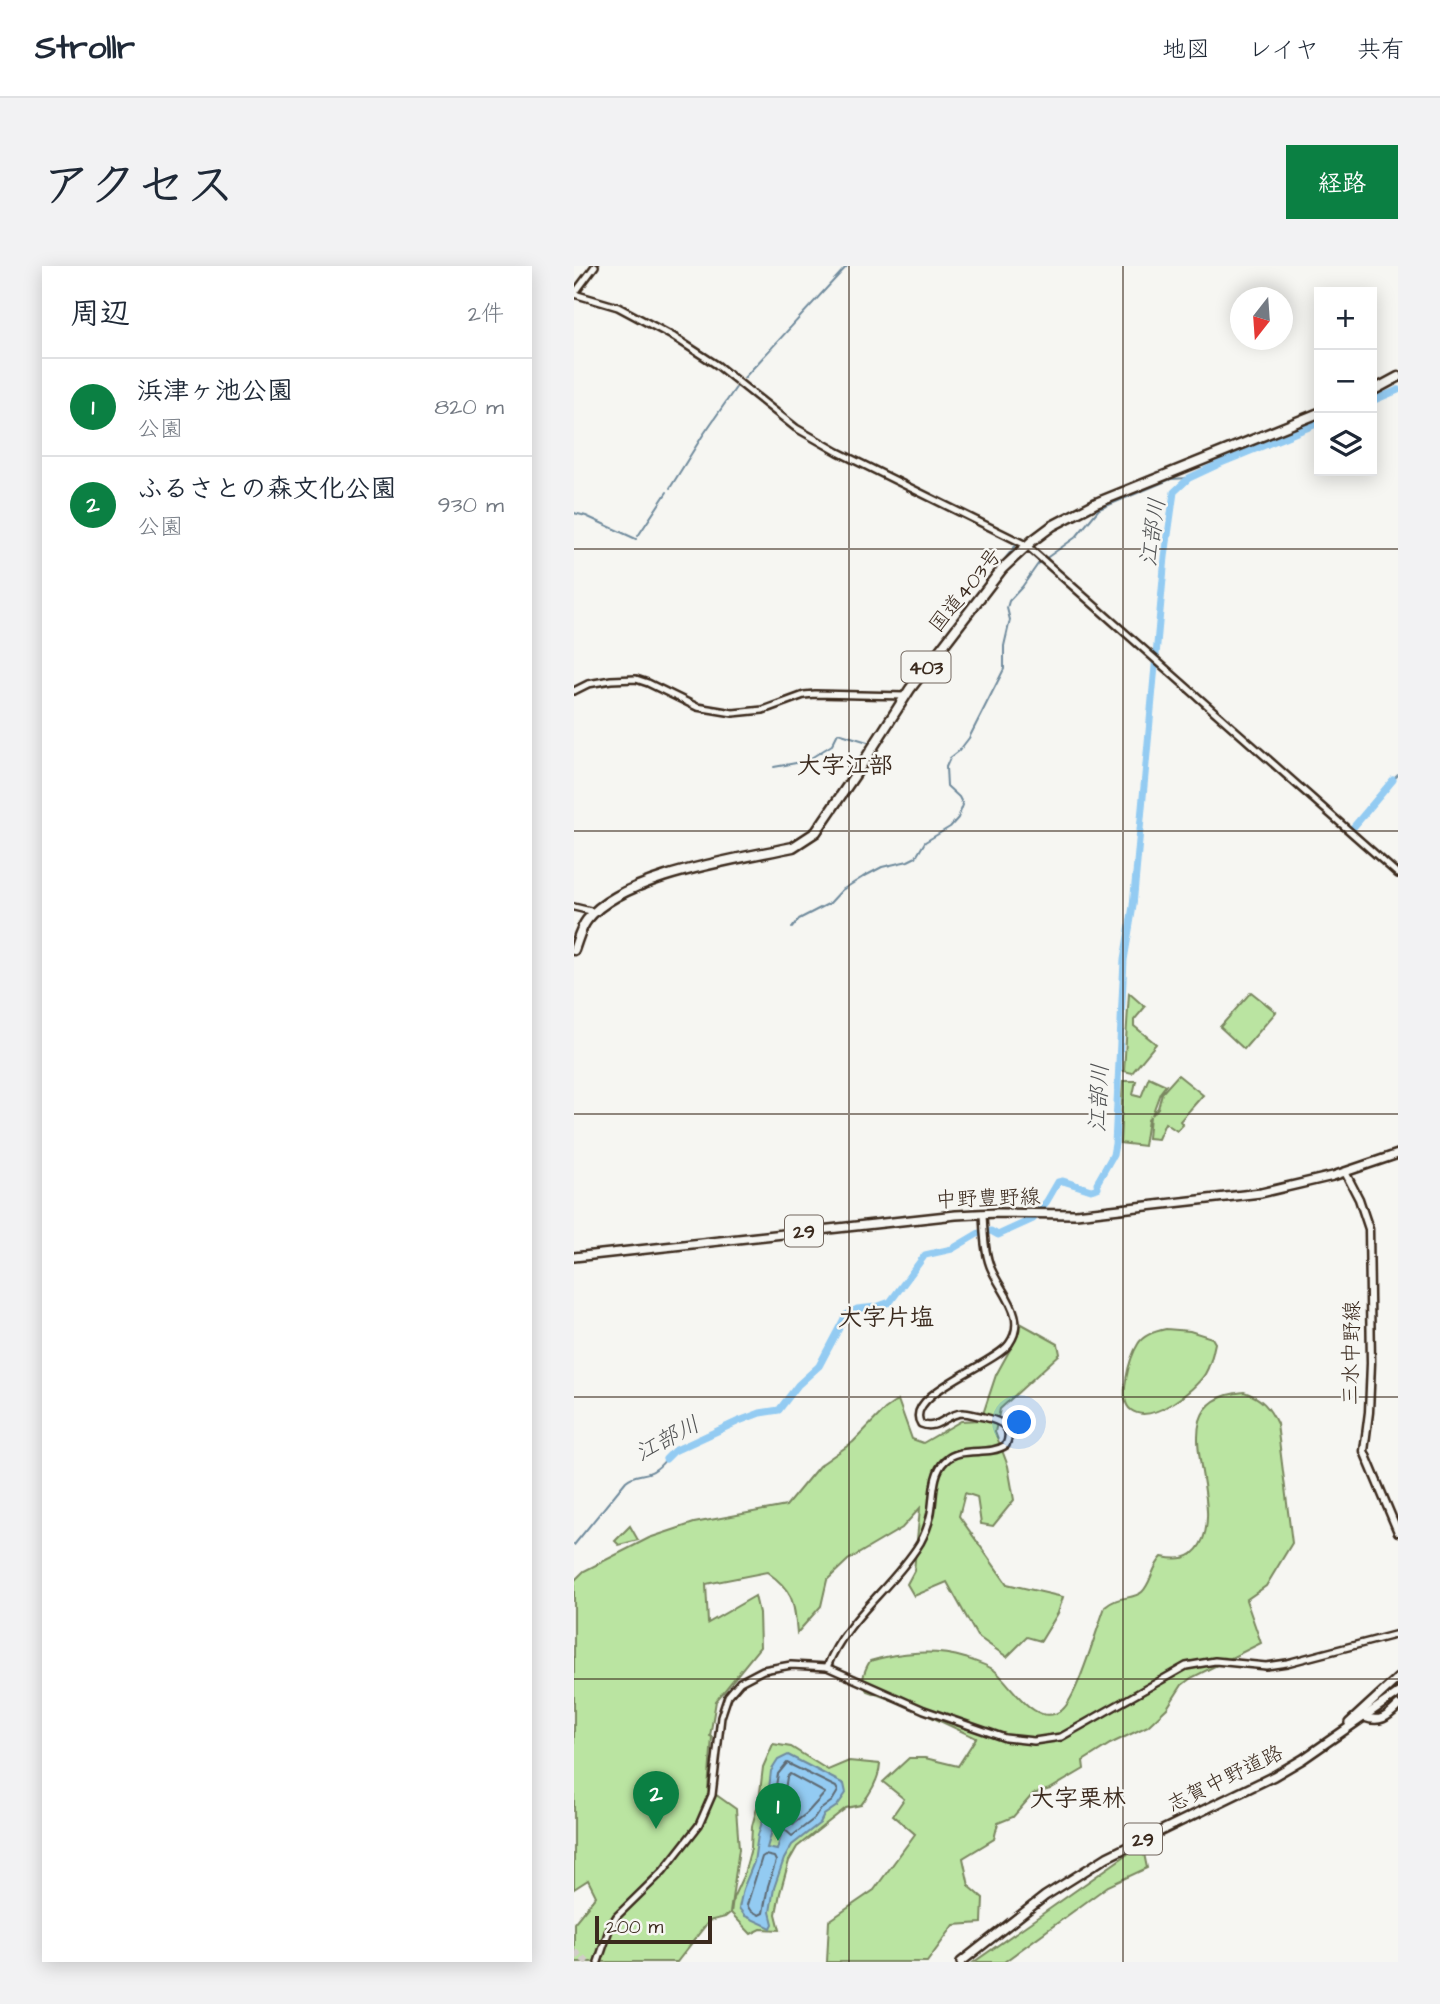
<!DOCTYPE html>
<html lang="ja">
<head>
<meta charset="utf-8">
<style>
	body { margin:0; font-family:"Architects Daughter","Klee One",sans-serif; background:#f2f2f3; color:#1f2937 }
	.controls { position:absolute; right:21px; top:21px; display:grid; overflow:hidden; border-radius:0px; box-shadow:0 4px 18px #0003 }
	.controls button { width:63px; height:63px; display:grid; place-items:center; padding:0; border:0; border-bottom:2px solid #e0e1e3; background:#fff; color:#1f2937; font:35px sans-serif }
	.compass { position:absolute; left:656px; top:21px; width:63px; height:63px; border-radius:50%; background:#fff; box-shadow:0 4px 18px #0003; rotate:197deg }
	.scale { position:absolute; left:21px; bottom:18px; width:117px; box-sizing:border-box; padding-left:7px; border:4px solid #3b2a1e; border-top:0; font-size:19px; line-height:24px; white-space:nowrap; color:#3b2a1e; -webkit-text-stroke:5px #f6f6f2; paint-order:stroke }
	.you { position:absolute; left:446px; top:1157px; width:24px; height:24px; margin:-18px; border:5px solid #fff; border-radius:50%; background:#1a73e8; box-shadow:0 0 0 10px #1a73e833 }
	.badge { display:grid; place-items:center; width:46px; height:46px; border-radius:50%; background:#0b8043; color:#fff; font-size:23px; font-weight:700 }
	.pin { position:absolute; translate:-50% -58px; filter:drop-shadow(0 2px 4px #0008) }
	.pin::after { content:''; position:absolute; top:37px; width:24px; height:21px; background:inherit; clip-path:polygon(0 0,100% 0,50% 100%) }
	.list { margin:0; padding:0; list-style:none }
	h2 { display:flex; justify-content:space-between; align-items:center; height:91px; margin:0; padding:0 28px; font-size:30px }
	h2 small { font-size:23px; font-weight:400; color:#747a83 }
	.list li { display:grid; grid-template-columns:46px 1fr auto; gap:21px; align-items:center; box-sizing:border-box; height:98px; padding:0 28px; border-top:2px solid #e0e1e3 }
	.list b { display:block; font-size:26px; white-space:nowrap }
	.list p { margin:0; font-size:23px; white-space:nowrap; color:#747a83 }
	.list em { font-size:23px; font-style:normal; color:#747a83 }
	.icon { flex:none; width:38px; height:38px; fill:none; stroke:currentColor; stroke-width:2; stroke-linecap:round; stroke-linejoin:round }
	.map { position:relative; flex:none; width:824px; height:1696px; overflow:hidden; border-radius:0px }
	header { display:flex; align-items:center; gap:42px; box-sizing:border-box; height:98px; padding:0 35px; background:#fff; border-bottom:2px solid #e0e1e3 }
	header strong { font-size:33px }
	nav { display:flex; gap:38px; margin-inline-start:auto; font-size:24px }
	.intro { display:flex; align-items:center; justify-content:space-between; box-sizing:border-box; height:168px; padding:0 42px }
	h1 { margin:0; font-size:49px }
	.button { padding:18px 32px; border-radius:0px; background:#0b8043; color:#fff; font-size:24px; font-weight:700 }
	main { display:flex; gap:42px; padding:0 42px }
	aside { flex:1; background:#fff; border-radius:0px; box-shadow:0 4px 18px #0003 }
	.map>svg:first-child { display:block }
	.green { fill:#bae4a1; stroke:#7a8760; stroke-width:2 }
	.water { fill:#93cbf2; stroke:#708b9d; stroke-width:2; fill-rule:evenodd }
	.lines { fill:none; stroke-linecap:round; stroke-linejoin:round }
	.shore { stroke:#5e6a73; stroke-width:2 }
	.stream { stroke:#708b9d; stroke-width:2 }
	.river { stroke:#93cbf2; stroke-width:7 }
	.primary-tunnel { stroke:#d1cdc8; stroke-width:7; stroke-dasharray:7 3.5; stroke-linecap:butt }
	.tertiary-casing { stroke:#3b2a1e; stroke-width:10 }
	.secondary-casing { stroke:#3b2a1e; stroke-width:11 }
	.primary-casing { stroke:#3b2a1e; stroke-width:12 }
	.trunk-casing { stroke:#3b2a1e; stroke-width:13 }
	.tertiary { stroke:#f6f6f2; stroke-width:5 }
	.secondary { stroke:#f6f6f2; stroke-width:6 }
	.primary { stroke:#f6f6f2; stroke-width:7 }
	.trunk { stroke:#f6f6f2; stroke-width:8 }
	.grid { fill:none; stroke:#3b2a1e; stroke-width:2; stroke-opacity:0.55 }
	.labels { text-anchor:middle; stroke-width:5; stroke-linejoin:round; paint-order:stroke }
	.shield { fill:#f6f6f2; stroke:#73675e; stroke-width:2 }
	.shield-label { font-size:19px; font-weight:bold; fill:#3b2a1e }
	.street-label { font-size:21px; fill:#3b2a1e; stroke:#f6f6f2 }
	.water-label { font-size:23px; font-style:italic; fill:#515253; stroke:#f6f6f2 }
	.quarter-label { font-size:24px; font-weight:bold; fill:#3b2a1e; stroke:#f6f6f2 }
</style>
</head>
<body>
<header>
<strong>Strollr</strong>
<nav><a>地図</a><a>レイヤ</a><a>共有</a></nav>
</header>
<div class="intro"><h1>アクセス</h1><a class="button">経路</a></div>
<main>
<aside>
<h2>周辺<small>2件</small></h2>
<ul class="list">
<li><span class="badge">1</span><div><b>浜津ヶ池公園</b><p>公園</p></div><em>820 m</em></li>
<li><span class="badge">2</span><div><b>ふるさとの森文化公園</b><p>公園</p></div><em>930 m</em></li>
</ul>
</aside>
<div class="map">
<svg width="824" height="1696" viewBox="0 0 824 1696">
	<rect width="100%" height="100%" fill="#f6f6f2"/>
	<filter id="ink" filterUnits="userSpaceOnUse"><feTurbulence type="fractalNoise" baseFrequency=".0143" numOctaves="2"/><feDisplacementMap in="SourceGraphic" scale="14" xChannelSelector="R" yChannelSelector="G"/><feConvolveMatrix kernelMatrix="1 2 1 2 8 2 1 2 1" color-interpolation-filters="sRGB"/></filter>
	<g filter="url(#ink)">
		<g class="green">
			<path d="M677,726L702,746L670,783L646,761Z"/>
			<path d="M555,727L571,741L560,754V760L582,778L558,807L550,805Z"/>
			<path d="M604,809L629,829L606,855L609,859L603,865L591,857L584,873L574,872L576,850L574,854L570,880L546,877L549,815H562L559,829L567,831L575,811L592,819L586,827L578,849L584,842L588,827Z"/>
			<path d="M446,1057L484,1078L486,1088L426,1143L421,1166L434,1200L440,1234L419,1260L407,1258L403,1231L391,1227L385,1250L433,1318L489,1331L484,1347L467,1375L453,1371L433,1391L403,1370L373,1316L340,1330L333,1318L340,1305L346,1242L328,1262L274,1294L253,1314L247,1340L223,1367C220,1336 220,1325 193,1306L132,1318L134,1357L181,1330L185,1347L186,1381L142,1435L136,1470L138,1471L134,1523L162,1543L165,1583L156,1647L151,1651L135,1655L103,1696H0V1657L22,1630L14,1614L0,1623V1315L10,1305L75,1272L120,1257L212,1240L245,1200L279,1176L311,1143L324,1134L338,1173L349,1177L387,1155L407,1154L422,1109L443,1071Z"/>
			<path d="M592,1063L616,1065L638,1072L641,1077C639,1087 636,1100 631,1108C620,1125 577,1159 557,1144C543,1134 556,1091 564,1078C569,1069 582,1065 592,1063Z"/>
			<path d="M670,1126C688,1132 695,1141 703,1158L718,1277L692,1320L672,1334L687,1377L617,1412L608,1419L593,1442L574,1460L536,1478L509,1495L510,1503L476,1523L459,1528L439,1551L424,1557L420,1573L389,1592L395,1620L409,1632L408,1657L380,1659L353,1696H253L255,1655L300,1624L341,1568L319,1549L330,1533L309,1516L335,1492H351L384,1500L402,1472L332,1439L293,1425C286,1415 290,1405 296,1395C326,1386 361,1383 391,1392C400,1395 413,1399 420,1404C437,1417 461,1464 488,1444C503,1432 523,1362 531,1341C544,1329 559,1334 568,1326C577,1318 578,1301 588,1291C603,1294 617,1294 626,1279C655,1232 580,1134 670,1126Z"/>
			<path d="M56,1260L64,1274L45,1279L41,1275Z"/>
			<path d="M199,1478L217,1481L254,1504L275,1495L306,1498C305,1513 296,1528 287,1539L272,1542L223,1581L215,1595L206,1627L202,1648L206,1664L187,1663L177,1668L157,1647L159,1632L170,1608L177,1582L178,1560L185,1535L189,1501Z"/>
			<path d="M568,1578L573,1602L534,1620L430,1696H400Z"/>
		</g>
		<path class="water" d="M214,1489L270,1518L272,1527L263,1540L250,1549L246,1557L218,1579L210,1593L200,1622L196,1646L199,1658L197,1662L171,1650L165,1642L169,1623L180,1596L184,1569L193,1540L197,1505L204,1494ZM198,1565L207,1569L203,1584L193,1582Z"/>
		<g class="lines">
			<g class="shore">
				<path d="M213,1497L262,1521L264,1525L258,1535L246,1544L240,1553L218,1570L210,1563L196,1555L204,1508Z"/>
				<path d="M216,1508L251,1527L233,1547L219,1558L207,1550L213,1511Z"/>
				<path d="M191,1589L200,1591L202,1595L194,1620L189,1647L185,1649L176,1644L173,1639L188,1591Z"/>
			</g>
			<g class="stream">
				<path d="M170,112L273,0"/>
				<path d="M96,222L129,169L163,120"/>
				<path d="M0,247L12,250L62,273"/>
				<path d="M64,270L93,226"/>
				<path d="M453,285L465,295"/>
				<path d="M426,299L443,278L446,280"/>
				<path d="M232,495L258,479L264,467L297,477L322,436"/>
				<path d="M200,501L222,497"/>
				<path d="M820,513L824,509"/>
				<path d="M218,662L225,653L256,637L268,624L289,611L308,601L334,595L342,591L351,576L376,561L384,552L389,539L385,531L373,520L372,501L376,492L385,485L395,472L430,403V380L436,354L433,342L435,335L448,321L464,298L502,271L525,243L597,213L615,212"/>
				<path d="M0,1279L52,1215C65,1204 75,1215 92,1193"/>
			</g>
			<g class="river">
				<path d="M798,135L824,124"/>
				<path d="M777,564L819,514"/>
				<path d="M92,1193L100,1185L165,1155L186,1147L205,1144L224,1119L245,1100L272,1049L283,1043L302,1041L316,1036L351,989L378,983L405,967L417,965L424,969L459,953L473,935L484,916L489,915L517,924L524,922L523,917L539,889L541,878L550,694L559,640L591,291L600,226L615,212L647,197L745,157"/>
			</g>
			<path class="primary-tunnel" d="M0,1686L14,1696"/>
			<g class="tertiary-casing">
				<g id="tertiary">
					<path d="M0,28L44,41L100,71L143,99L222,162L264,186L452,279L824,608"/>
					<path d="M0,28L21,0"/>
					<path d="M0,425L14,418L37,414L62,413L74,417L123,441L159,447L189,444L230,429L241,428L331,430"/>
					<path d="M0,641L21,646"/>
					<path d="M253,1401C272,1352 319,1321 346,1277C351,1268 355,1257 357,1247C360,1231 358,1207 371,1195C387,1179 414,1191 432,1179C440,1160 426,1155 410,1151C403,1150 395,1147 388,1147C371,1148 364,1165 347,1158C328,1129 420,1099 435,1078C455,1050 426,1026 416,1000C410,984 410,965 409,948"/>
					<path d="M24,1696L36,1661L43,1650L89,1605L125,1559L138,1529L147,1451L154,1430L166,1416L189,1404L217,1399L253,1401L350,1444L431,1472L460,1475L487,1471L612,1400L641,1395L692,1400L713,1397L824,1368"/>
				</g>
			</g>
			<g class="secondary-casing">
				<path id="secondary" d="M771,906L785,933L795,963L797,1097L795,1146L790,1185L824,1266"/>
			</g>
			<g class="primary-casing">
				<g id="primary">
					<path d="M0,991L382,949L423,947L502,948L687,927L759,910L824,888"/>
					<path d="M790,1451C806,1457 813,1451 824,1440"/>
					<path d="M775,1457L824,1412"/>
					<path d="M387,1696L471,1630L533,1591L700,1510L729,1493L824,1427"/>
				</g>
			</g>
			<g class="trunk-casing">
				<g id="trunk">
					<path d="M798,125L824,111"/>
					<path d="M0,684C4,674 6,663 13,654C48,609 164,593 219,581L242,566L285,503L336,423L428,303L458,275L478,260L522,237L745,147"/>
				</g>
			</g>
			<use href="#tertiary" class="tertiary"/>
			<use href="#secondary" class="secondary"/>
			<use href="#primary" class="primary"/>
			<use href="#trunk" class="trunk"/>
		</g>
	</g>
	<path class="grid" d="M275,0V1696M549,0V1696M0,283H824M0,565H824M0,848H824M0,1131H824M0,1413H824"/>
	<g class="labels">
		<g class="shield">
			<rect x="327.5" y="385.5" width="49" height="31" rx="5"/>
			<rect x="211" y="949.5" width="38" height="31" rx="5"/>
			<rect x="550" y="1557.5" width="38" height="31" rx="5"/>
		</g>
		<g class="shield-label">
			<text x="352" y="408">403</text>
			<text x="230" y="972">29</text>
			<text x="569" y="1580">29</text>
		</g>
		<g class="street-label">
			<text transform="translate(391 324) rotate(-51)" y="7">国道403号</text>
			<text transform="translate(414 932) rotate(-2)" y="7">中野豊野線</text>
			<text transform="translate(777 1087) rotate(-89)" y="7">三水中野線</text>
			<text transform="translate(651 1512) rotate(-26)" y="7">志賀中野道路</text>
		</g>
		<g class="water-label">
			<text transform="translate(578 266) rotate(-82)" y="8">江部川</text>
			<text transform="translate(524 832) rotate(-87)" y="8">江部川</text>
			<text transform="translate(93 1172) rotate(-28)" y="8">江部川</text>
		</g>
		<g class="quarter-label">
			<text x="271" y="507">大字江部</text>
			<text x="312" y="1059">大字片塩</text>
			<text x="504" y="1540">大字栗林</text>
		</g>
	</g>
</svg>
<div class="controls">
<button>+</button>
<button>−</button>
<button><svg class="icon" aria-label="layers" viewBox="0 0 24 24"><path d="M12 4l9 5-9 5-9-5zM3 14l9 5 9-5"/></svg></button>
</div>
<svg class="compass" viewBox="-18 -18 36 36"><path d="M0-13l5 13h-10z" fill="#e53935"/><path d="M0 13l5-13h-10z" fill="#747a83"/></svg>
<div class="scale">200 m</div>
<div class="you"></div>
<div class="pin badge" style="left:204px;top:1575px">1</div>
<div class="pin badge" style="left:82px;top:1563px">2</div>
</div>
</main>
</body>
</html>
